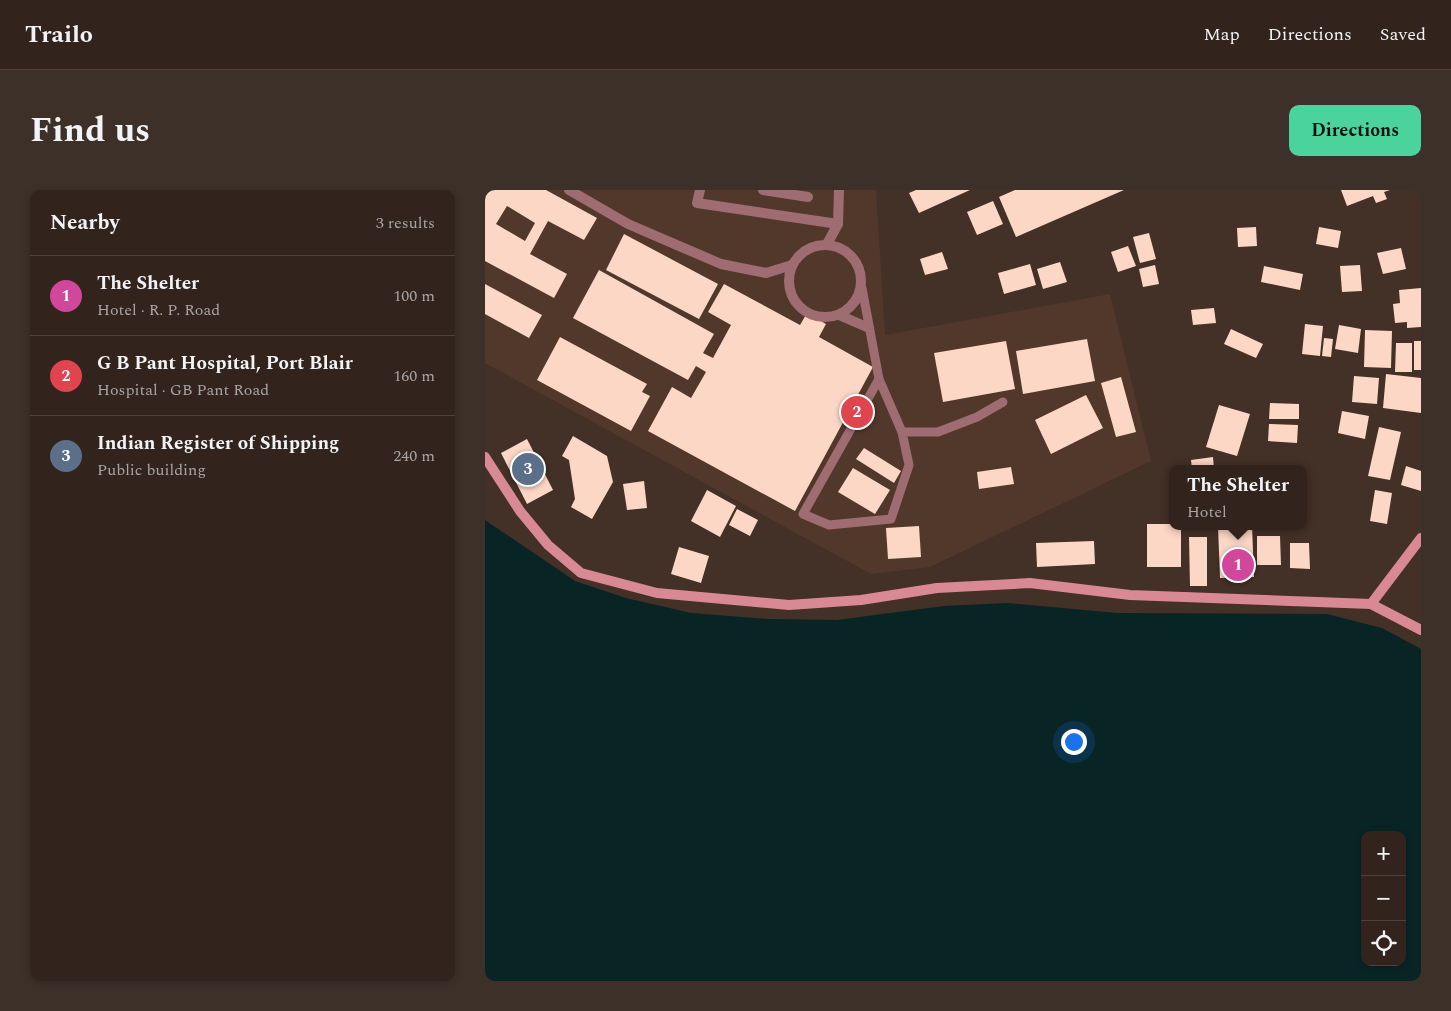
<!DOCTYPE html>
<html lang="en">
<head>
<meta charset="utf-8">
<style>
	body { margin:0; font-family:Spectral,serif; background:#3d3029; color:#f1f3f6 }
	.controls { position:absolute; right:15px; bottom:15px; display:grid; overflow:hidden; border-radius:10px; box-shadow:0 2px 8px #0003 }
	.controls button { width:45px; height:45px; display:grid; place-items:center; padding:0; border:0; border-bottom:1px solid #4d413b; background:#32241c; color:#f1f3f6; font:25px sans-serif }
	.you { position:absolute; left:588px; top:551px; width:18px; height:18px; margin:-12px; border:4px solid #fff; border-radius:50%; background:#1a73e8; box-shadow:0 0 0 8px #1a73e833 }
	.badge { display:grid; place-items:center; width:32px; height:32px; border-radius:50%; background:#4ad49c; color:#fff; font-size:16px; font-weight:700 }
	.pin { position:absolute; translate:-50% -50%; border:2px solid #fff; box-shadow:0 1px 5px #0006 }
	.popup { position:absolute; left:684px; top:275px; width:138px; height:65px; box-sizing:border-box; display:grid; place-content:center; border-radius:10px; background:#32241c; filter:drop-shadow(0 1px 4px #0005); font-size:16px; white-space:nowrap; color:#a8a4a3 }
	.popup b { font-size:19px; color:#f1f3f6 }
	.popup::after { content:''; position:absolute; left:50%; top:100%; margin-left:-10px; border:10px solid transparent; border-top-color:#32241c }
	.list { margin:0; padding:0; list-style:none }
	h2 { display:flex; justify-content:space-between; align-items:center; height:65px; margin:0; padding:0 20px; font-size:21px }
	h2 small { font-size:16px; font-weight:400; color:#a8a4a3 }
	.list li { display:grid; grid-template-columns:32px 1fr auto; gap:15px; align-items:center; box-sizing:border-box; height:80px; padding:0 20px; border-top:1px solid #4d413b }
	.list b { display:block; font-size:19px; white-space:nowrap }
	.list p { margin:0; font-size:16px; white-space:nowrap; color:#a8a4a3 }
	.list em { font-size:16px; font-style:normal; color:#a8a4a3 }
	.icon { flex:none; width:28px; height:28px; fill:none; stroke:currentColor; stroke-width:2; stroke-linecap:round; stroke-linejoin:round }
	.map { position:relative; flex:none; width:936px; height:791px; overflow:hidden; border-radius:10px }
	header { display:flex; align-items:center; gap:30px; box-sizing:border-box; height:70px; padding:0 25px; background:#32241c; border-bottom:1px solid #4d413b }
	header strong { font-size:24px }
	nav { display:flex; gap:28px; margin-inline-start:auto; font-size:18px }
	.intro { display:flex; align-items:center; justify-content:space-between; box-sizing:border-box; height:120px; padding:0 30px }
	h1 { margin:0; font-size:35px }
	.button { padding:12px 22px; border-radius:10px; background:#4ad49c; color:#111; font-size:18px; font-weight:700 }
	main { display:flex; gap:30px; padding:0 30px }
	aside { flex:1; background:#32241c; border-radius:10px; box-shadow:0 2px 8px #0003 }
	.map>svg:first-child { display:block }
	.built { fill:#52382b }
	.water { fill:#082425; fill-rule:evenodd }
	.building { fill:#fdd7c5; fill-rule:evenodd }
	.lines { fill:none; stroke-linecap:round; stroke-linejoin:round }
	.lane { stroke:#9e6c71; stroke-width:9 }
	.street { stroke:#9e6c71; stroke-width:10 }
	.secondary { stroke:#d88993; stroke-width:10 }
</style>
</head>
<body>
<header>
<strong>Trailo</strong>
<nav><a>Map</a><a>Directions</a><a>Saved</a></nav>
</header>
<div class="intro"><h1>Find us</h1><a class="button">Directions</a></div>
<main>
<aside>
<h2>Nearby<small>3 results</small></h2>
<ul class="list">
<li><span class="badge" style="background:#d1479c">1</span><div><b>The Shelter</b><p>Hotel · R. P. Road</p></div><em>100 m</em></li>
<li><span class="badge" style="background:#e0444e">2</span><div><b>G B Pant Hospital, Port Blair</b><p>Hospital · GB Pant Road</p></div><em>160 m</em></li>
<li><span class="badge" style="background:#5c6f8a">3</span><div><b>Indian Register of Shipping</b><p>Public building</p></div><em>240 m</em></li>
</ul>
</aside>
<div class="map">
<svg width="936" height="791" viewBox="0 0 936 791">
	<rect width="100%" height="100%" fill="#433026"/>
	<path class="built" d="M0,0H391L400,145L625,104L666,271L445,377L386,384L0,173Z"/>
	<path class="water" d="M0,330L90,391L141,408L206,423L283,429L352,430L459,416L522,413L632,423L842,424L897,438L936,459V791H0ZM880,645H917V772H880Z"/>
	<g class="building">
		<path d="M0,0H61L112,28L99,50L63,31L45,64L82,84L69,108L0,71ZM22,16L50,33L40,51L11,34Z"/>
		<path d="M431,0H485L434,23L424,3Z"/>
		<path d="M530,0H639L531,47L514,7Z"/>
		<path d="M856,0H905L899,2L902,9L891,13L888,6L862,16Z"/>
		<path d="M508,11L518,34L492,45L482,22Z"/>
		<path d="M771,37L772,56L753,57L752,38Z"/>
		<path d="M834,37L856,41L853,58L831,54Z"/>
		<path d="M664,43L671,69L655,73L648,47Z"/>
		<path d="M139,44L233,94L214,129L121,80Z"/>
		<path d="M643,56L651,76L633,82L626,62Z"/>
		<path d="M916,58L921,79L898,84L892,63Z"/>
		<path d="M457,62L463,79L440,85L435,69Z"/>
		<path d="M575,72L582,92L558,99L552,79Z"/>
		<path d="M545,74L551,95L519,104L513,83Z"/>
		<path d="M670,75L674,94L658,97L654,79Z"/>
		<path d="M875,75L877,101L857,102L855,76Z"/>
		<path d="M779,76L818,84L815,100L776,92Z"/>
		<path d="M114,80L229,144L218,163L228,168L246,135L223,122L239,94L315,135L322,123L341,134L334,147L388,177L310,321L163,241L187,197L206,208L221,182L211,176L203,190L88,128Z"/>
		<path d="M0,94L57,125L44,148L0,124Z"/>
		<path d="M936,98V137L922,138V132L910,133L908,114L915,113L914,100Z"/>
		<path d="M729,118L731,133L708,135L706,120Z"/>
		<path d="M820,134L838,136L835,166L817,164Z"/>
		<path d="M854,135L876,139L873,163L850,159Z"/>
		<path d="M746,139L778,154L771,168L739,154Z"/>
		<path d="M880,140L907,141L906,178L879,177Z"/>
		<path d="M75,147L162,194L157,202L165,206L146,241L52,190Z"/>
		<path d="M839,148L848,149L846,167L837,166Z"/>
		<path d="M602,149L610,191L538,204L531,161Z"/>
		<path d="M521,151L530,199L458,212L449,163Z"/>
		<rect x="929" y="151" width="7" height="29"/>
		<path d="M911,153H927V182H910Z"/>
		<path d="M901,184L936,188V223L898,218Z"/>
		<path d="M869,186L894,188L892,214L867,212Z"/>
		<path d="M636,187L651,242L631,247L616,193Z"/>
		<path d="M601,205L618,238L566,264L550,230Z"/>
		<path d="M785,213L814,214V229H784Z"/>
		<path d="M734,215L765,224L752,266L721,257Z"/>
		<path d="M857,221L884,226L880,249L853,243Z"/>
		<path d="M784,234L813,235L812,253L783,251Z"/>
		<path d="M894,237L916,242L905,290L883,286Z"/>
		<path d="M88,246L122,266L128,292L107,329L86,317L90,309L84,270L77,266Z"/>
		<path d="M42,249L68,300L42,314L16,263Z"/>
		<path d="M379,258L416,281L409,293L371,269Z"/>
		<path d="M728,267L729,279H707L706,270Z"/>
		<path d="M921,276L936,281V301L916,295Z"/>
		<path d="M526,277L529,294L494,299L492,282Z"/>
		<path d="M368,278L405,300L390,324L353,302Z"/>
		<path d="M159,291L162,318L142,320L138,294Z"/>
		<path d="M222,300L251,316L235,347L206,331Z"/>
		<path d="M890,300L907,303L902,334L885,331Z"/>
		<path d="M252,319L273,330L265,346L244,335Z"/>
		<path d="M662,334H688V336H696V377H662Z"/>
		<path d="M434,336L436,367L403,369L401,338Z"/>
		<path d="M733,336H767L769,387L735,388Z"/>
		<path d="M772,346H795L796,375H772Z"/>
		<path d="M704,347H722V396H705Z"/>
		<path d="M609,351L610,374L552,377L551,353Z"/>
		<path d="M805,353H824L825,379L805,378Z"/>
		<path d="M194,357L224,366L216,393L186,384Z"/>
	</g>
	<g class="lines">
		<g class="lane">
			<path d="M377,98L394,189L318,324L344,335L406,329L424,275L417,242L394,189"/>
			<path d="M417,242H453L492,227L518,212"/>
		</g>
		<g class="street">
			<path d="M84,0L143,34L236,74L281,83L307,75"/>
			<path d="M215,0L212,13L353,34"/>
			<path d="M278,0L323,7"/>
			<path d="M342,54L353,34L354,0"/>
			<circle cx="340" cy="91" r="36"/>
			<path d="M354,125L384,138"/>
		</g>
		<g class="secondary">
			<path d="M0,267L35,321L63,355L96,383L172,403L304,415L376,410L452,398L545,393L645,405L886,414L936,440"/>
			<path d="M886,414L936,348"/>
		</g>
	</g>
</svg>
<div class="controls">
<button>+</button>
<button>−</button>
<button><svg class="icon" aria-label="locate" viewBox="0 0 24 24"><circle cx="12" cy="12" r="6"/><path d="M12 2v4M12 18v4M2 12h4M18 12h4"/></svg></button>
</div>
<div class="you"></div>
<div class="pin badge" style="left:753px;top:375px;background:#d1479c">1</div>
<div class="popup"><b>The Shelter</b>Hotel</div>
<div class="pin badge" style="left:372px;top:222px;background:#e0444e">2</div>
<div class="pin badge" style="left:43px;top:279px;background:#5c6f8a">3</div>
</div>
</main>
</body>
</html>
